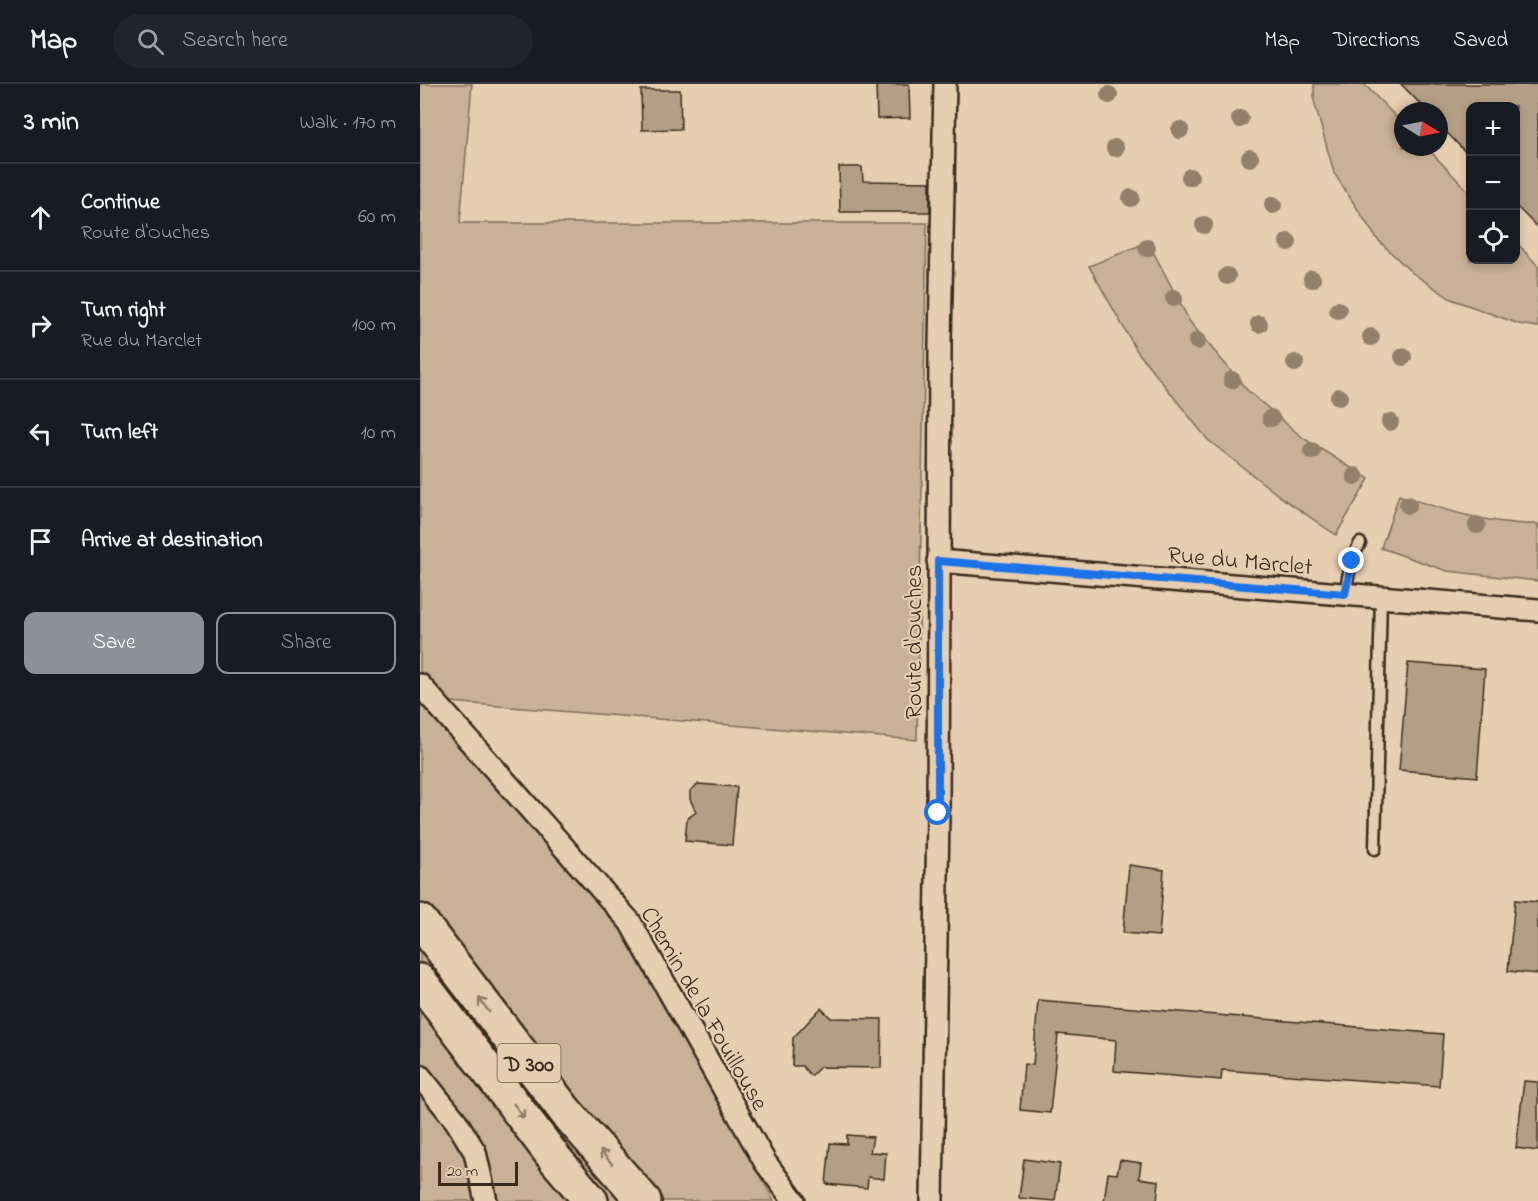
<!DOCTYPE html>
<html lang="en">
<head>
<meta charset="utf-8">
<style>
	body { margin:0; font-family:"Indie Flower",sans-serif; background:#20242c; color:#f1f3f6 }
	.controls { position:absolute; right:18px; top:18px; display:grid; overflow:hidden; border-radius:12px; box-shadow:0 3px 9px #0003 }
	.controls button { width:54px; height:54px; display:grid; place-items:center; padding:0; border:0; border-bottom:2px solid #363941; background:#171b24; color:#f1f3f6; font:30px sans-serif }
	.compass { position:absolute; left:974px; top:18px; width:54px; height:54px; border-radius:50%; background:#171b24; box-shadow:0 3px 9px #0003; rotate:100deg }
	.scale { position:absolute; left:18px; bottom:15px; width:80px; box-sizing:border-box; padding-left:6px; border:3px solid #3b2a1e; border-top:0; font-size:16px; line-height:21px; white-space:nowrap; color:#3b2a1e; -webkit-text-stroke:4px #e8ceb0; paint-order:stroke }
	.stop { position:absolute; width:18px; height:18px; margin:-14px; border:4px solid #1a73e8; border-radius:50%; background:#fff }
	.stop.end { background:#1a73e8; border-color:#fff; box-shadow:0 2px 6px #0008 }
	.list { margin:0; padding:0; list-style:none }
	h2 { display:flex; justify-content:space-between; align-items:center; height:78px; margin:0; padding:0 24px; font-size:26px }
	h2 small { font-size:20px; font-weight:400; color:#9ea1a6 }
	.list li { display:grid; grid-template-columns:39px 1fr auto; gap:18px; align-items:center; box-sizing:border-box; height:108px; padding:0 24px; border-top:2px solid #363941 }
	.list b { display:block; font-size:22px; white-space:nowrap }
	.list p { margin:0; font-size:20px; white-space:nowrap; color:#9ea1a6 }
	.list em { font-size:20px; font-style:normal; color:#9ea1a6 }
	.actions { display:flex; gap:12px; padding:18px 24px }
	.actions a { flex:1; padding:14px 0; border:2px solid #8c9099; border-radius:12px; text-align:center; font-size:21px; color:#8c9099 }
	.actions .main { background:#8c9099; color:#fff }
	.icon { flex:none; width:33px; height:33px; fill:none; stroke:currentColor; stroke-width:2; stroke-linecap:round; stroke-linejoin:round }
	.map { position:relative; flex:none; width:1118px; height:1117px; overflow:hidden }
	header { display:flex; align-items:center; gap:36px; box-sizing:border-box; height:84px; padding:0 30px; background:#171b24; border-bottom:2px solid #363941 }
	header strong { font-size:28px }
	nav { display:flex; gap:33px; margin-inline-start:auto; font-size:21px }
	.search { width:420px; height:54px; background:#20242c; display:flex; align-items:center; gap:15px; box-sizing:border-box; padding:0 21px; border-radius:33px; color:#9ea1a6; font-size:22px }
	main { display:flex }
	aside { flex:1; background:#171b24 }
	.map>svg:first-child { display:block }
	.green { fill:#c9b096; stroke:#826d5a; stroke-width:1.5 }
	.building { fill:#b49e85; stroke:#3b2a1e; stroke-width:1.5 }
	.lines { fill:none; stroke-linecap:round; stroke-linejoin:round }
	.service-casing { stroke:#3b2a1e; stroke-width:15 }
	.minor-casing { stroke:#3b2a1e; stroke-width:26 }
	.primary-casing { stroke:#3b2a1e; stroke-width:38 }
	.service { stroke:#e8ceb0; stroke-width:10 }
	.minor { stroke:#e8ceb0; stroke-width:21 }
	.primary { stroke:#e8ceb0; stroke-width:33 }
	.tree { fill:#947f6a }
	.oneway { stroke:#927c67 }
	.route { stroke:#1a73e8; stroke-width:8 }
	.labels { text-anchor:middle; stroke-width:4.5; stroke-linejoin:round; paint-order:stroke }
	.shield { fill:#e8ceb0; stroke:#6f5b4a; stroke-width:1.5 }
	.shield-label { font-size:22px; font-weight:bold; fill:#3b2a1e }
	.street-label { font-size:24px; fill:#3b2a1e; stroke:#e8ceb0 }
</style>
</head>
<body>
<header>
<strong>Map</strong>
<div class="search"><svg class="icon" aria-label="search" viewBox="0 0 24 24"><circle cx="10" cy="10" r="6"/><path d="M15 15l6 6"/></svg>Search here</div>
<nav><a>Map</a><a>Directions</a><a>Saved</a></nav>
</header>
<main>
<aside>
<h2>3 min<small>Walk · 170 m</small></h2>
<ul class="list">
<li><svg class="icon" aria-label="ahead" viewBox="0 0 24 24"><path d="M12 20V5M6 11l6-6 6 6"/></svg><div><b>Continue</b><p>Route d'Ouches</p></div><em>60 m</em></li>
<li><svg class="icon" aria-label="right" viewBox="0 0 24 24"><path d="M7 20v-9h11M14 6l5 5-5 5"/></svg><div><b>Turn right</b><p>Rue du Marclet</p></div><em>100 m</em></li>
<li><svg class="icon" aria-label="left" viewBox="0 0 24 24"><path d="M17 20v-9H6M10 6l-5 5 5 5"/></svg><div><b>Turn left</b></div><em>10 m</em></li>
<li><svg class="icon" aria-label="arrive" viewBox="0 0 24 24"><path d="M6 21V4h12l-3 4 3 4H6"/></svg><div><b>Arrive at destination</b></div></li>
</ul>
<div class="actions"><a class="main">Save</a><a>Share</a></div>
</aside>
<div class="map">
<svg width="1118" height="1117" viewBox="0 0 1118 1117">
	<rect width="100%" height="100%" fill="#e8ceb0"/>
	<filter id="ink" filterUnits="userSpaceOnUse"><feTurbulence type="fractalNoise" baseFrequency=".0167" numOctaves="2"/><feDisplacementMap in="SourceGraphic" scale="12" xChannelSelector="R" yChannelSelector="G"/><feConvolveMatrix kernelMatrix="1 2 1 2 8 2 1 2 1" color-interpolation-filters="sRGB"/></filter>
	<g filter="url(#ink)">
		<g class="green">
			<path d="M0,0H52L40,139H507L497,656L5,616L200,840L354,1117H0Z"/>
			<path d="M894,0H944L983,40V63H1006L1050,109V176H1096V158L1118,182V243L1099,240L1031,215L991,188L957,155L914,89L894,17Z"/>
			<path d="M728,158L770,238L827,306L883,354L949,395L916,451L862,414L788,356L717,267L669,182Z"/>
			<path d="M979,411C1025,426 1070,441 1118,440V497L1027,487L961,464Z"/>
		</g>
		<g class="building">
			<path d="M456,0H489L490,34L457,35Z"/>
			<path d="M981,0H1118V144L1095,121V22H1050V73L1019,40V27H1007Z"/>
			<path d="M221,6H260L261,45L222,46Z"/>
			<path d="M419,83H442L443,97L510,98V128H420Z"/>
			<path d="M988,579L1065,585L1057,693L979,686Z"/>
			<path d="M278,700L317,703L312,761L265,757L267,735L276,728L270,715V707Z"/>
			<path d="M709,781L744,786L739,852L703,849Z"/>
			<path d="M1095,816L1118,818V890L1088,887Z"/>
			<path d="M618,916L1023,950L1019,1002L802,986L801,996L694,987L696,956L638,950L630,1029L600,1026L604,980L613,981Z"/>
			<path d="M401,924L411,934L462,935L461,984L400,983L391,992L382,982H372L373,954Z"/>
			<path d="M1104,997L1118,998V1067L1096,1064Z"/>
			<path d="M427,1051L453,1053L450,1068L466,1069L464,1095L448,1093L447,1104L406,1100L410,1059L427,1060Z"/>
			<path d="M604,1075L640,1080L635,1117L599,1114Z"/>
			<path d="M700,1076L721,1079L719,1094L739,1097L737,1117H684L688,1089L697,1090Z"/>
		</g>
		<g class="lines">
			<g class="service-casing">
				<g id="service">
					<path d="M925,510L931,477L940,459"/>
					<path d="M955,765L961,513"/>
				</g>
			</g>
			<g class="minor-casing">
				<g id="minor">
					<path d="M518,477L1118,526"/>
					<path d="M0,601L210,838L345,1078L374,1117"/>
					<path d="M0,992L36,1037L55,1068L66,1117"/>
					<path d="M512,1117L518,729L520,259L525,0"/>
				</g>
			</g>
			<g class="primary-casing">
				<g id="primary">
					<path d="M0,837L146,1028L224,1117"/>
					<path d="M0,897L136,1076L171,1117"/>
				</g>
			</g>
			<use href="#service" class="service"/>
			<use href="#minor" class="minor"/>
			<use href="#primary" class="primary"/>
		</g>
		<g class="tree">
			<circle cx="689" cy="11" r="9"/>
			<circle cx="820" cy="35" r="9"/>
			<circle cx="760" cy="46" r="9"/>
			<circle cx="695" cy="64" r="9"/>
			<circle cx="830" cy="74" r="9"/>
			<circle cx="770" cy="93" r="9"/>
			<circle cx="711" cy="114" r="9"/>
			<circle cx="853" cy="121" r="9"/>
			<circle cx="784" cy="141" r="9"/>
			<circle cx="868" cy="158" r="9"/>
			<circle cx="727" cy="164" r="9"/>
			<circle cx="807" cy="192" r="9"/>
			<circle cx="892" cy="195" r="9"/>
			<circle cx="754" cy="214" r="9"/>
			<circle cx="918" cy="226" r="9"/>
			<circle cx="839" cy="240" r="9"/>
			<circle cx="951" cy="253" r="9"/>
			<circle cx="777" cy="257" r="9"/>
			<circle cx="983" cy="273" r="9"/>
			<circle cx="875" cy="279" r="9"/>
			<circle cx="812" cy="296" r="9"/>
			<circle cx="919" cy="313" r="9"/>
			<circle cx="851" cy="334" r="9"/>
			<circle cx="970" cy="338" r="9"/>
			<circle cx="892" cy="367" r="9"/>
			<circle cx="935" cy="392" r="9"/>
			<circle cx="988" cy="421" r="9"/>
			<circle cx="1057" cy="441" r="9"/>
		</g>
		<defs><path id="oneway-shaft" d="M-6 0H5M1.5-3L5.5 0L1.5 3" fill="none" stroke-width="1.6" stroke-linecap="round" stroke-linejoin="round" transform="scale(1.5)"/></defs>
		<g class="oneway">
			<use href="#oneway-shaft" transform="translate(64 921) rotate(-127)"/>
			<use href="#oneway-shaft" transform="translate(99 1027) rotate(53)"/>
			<use href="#oneway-shaft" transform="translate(186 1073) rotate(-131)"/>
		</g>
	</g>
	<g class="lines" filter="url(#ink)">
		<path class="route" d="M518,729V477L925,510L932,477"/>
	</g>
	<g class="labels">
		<rect class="shield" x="77.5" y="960" width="63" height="38" rx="4.5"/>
		<g class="shield-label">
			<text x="109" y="987">D 300</text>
		</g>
		<g class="street-label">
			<text transform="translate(820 476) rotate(5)" y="8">Rue du Marclet</text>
			<text transform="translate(493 558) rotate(-90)" y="8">Route d'Ouches</text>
			<text transform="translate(285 924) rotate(60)" y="8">Chemin de la Fouillouse</text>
		</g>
	</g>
</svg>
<div class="controls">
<button>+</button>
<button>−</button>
<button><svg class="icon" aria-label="locate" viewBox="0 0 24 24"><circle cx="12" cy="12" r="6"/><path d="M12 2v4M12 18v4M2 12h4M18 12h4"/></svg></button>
</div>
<svg class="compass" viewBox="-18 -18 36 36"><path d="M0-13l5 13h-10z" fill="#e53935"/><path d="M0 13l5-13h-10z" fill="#9ea1a6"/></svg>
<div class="scale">20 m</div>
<div class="stop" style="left:518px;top:729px"></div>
<div class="stop end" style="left:932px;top:477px"></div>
</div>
</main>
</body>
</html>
